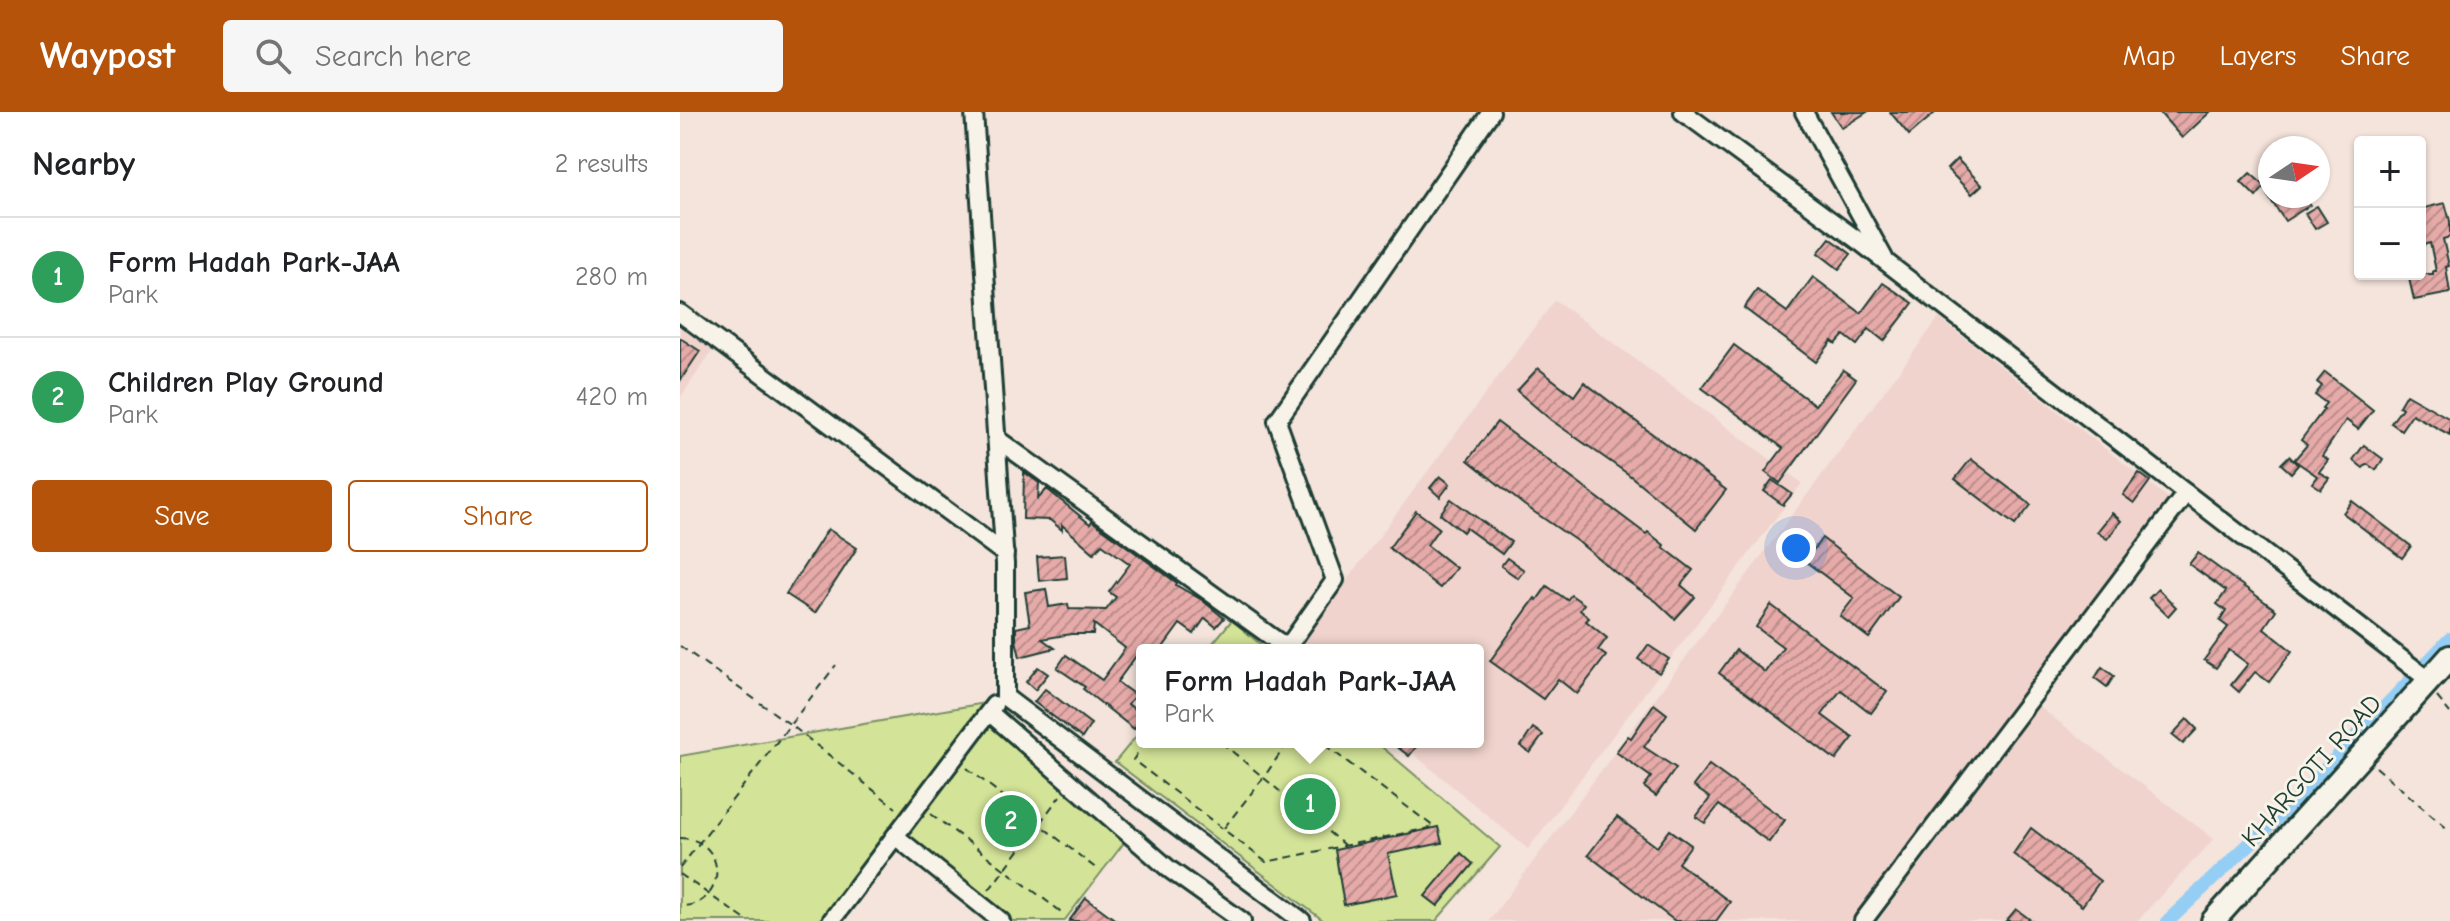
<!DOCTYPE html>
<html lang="en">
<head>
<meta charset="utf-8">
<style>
	body { margin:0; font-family:"Comic Neue",sans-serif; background:#f6f6f6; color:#202124 }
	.controls { position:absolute; right:24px; top:24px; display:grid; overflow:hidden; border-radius:8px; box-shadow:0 2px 6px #0004 }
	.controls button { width:72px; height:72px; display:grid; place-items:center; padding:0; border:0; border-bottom:2px solid #e0e0e0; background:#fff; color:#202124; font:40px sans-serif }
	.compass { position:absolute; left:1578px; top:24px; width:72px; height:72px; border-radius:50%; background:#fff; box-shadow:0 2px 6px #0004; rotate:77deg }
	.you { position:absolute; left:1116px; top:436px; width:28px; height:28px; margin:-20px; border:6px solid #fff; border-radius:50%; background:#1a73e8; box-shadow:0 0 0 12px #1a73e833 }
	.badge { display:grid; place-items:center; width:52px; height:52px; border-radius:50%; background:#b45309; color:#fff; font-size:26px; font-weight:700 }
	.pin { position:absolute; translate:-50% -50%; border:4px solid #fff; box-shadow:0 2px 8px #0006 }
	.popup { position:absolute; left:456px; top:532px; width:348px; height:104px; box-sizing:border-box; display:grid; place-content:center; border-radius:8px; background:#fff; filter:drop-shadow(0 2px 6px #0005); font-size:26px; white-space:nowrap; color:#757577 }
	.popup b { font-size:30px; color:#202124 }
	.popup::after { content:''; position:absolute; left:50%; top:100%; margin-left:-16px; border:16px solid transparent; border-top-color:#fff }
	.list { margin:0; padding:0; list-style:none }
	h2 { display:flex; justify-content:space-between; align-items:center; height:104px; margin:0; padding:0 32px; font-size:34px }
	h2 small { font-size:26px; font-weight:400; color:#757577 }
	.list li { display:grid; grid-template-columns:52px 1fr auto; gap:24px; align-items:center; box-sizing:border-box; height:120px; padding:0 32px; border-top:2px solid #e0e0e0 }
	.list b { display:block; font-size:30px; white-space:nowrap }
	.list p { margin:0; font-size:26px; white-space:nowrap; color:#757577 }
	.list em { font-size:26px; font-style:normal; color:#757577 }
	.actions { display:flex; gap:16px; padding:24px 32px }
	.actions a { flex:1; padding:18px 0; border:2px solid #b45309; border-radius:8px; text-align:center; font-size:28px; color:#b45309 }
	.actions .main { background:#b45309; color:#fff }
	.icon { flex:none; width:44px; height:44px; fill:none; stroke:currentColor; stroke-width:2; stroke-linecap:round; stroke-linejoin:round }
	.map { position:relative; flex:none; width:1770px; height:809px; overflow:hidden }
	header { display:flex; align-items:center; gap:48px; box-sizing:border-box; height:112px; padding:0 40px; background:#b45309; color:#fff }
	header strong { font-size:38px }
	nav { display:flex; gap:44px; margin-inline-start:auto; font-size:28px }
	.search { width:560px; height:72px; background:#f6f6f6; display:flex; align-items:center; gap:20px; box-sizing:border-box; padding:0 28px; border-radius:8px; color:#757577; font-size:30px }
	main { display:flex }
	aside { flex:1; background:#fff }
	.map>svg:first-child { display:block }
	.built { fill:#f0d3cc }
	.park { fill:#d3e397; stroke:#799066; stroke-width:2 }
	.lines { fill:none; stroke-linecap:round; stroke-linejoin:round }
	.canal { stroke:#95cef5; stroke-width:14 }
	.building { fill:url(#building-hatch); stroke:#1f3d34; stroke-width:2 }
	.minor-casing { stroke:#1f3d34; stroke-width:22 }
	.secondary-casing { stroke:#1f3d34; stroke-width:28 }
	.path { stroke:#1f3d34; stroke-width:2; stroke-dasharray:8 6; stroke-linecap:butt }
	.minor { stroke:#f7f3e8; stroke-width:16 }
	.secondary { stroke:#f7f3e8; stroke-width:22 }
	.labels { text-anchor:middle; stroke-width:6; stroke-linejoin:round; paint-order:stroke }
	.street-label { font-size:26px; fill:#1f3d34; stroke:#f7f3e8 }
</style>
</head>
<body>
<header>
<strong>Waypost</strong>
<div class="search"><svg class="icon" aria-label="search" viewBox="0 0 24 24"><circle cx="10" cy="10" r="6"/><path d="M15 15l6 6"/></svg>Search here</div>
<nav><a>Map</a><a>Layers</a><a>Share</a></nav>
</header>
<main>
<aside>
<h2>Nearby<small>2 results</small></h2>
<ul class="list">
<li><span class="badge" style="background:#2e9e5b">1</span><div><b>Form Hadah Park-JAA</b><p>Park</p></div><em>280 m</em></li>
<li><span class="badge" style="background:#2e9e5b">2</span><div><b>Children Play Ground</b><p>Park</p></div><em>420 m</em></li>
</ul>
<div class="actions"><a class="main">Save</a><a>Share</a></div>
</aside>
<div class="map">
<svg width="1770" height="809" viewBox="0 0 1770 809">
	<defs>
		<pattern id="building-hatch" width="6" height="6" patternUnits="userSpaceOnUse" patternTransform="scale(2)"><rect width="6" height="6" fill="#e6aaa8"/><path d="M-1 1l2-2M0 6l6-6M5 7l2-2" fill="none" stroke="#ba8c8a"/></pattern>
	</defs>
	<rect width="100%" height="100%" fill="#f4e4db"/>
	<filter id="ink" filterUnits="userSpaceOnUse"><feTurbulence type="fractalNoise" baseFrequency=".0125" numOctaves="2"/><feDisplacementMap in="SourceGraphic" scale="16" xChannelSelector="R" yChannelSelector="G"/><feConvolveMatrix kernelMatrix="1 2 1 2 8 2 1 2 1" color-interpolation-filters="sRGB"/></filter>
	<g filter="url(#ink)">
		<g class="built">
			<path d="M875,188L1122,371L848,737L719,630H798V538H615Z"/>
			<path d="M1259,206L1488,386L1173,809H809Z"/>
			<path d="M0,215L32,239L0,286Z"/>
			<path d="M1358,594L1534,727L1457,809H1198Z"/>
		</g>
		<g class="park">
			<path d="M552,508L587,538H527Z"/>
			<path d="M305,591L139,809H0V644Z"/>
			<path d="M312,610L450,723L384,809H322L215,724Z"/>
			<path d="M462,617V630H696L820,735L756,809H644L435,650Z"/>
		</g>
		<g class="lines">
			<path class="canal" d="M1488,809L1617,687L1770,527"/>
		</g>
		<g class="building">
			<path d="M1151,0H1187L1162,16Z"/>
			<path d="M1210,0H1256L1229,23Z"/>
			<path d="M1479,0H1530L1502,26Z"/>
			<path d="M1277,47L1302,73L1292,82L1267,57Z"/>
			<path d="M1570,61L1585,74L1576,85L1561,70Z"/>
			<path d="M1588,84H1624L1630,93L1605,109Z"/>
			<path d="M1765,91L1770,109V125L1763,127L1769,154L1766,155L1770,181L1734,188L1728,162H1753V159H1756L1750,131L1740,134V97Z"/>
			<path d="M1637,94L1647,110L1635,117L1625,101Z"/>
			<path d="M1150,126L1171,142L1159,157L1138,141Z"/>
			<path d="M1133,165L1181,201L1203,171L1233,191L1204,229L1189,217L1177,233L1164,223L1156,232L1152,229L1136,250L1064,196L1077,178L1107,200Z"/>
			<path d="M0,226L20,239L0,269Z"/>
			<path d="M1054,233L1135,293L1163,258L1176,267L1100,371L1085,360L1103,336L1022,276Z"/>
			<path d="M858,256L894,284L904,270L1046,378L1016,417L948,362L871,308L837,279Z"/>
			<path d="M1645,260L1693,298L1678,317L1666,308L1642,344L1648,348L1639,360L1649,366L1641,377L1632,371L1637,364L1614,348L1627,333L1621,328L1644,297L1642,296L1646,291L1635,283L1642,274L1637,270Z"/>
			<path d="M1726,282L1770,307V323L1732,302L1721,318L1711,311L1722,296L1719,294Z"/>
			<path d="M817,310L966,422L968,420L984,433L983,435L1013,458L1001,473L1015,485L995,507L977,490L936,461L901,432L844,393L788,348Z"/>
			<path d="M1684,333L1703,347L1696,358L1687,352L1683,356L1673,348Z"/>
			<path d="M1609,344L1618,353L1611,361L1601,352Z"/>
			<path d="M1291,347L1351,393L1335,413L1275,367Z"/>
			<path d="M344,360L359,371L358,387L367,377L410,412L412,409L497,471L496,473L522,488L544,506L536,515L525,506L514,522L500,512L481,538H462L456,544L437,570L455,583L448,592L462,603V607L454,617L403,577L405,575L377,556L386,543L422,568L445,536L414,512L413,522H391L362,527L375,536L340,545L336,528V516L350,513L345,480L366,477L369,495L388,492L389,497L426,498L436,485L429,480L450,452L422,432L414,441L382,413V418L370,408L343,407Z"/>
			<path d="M1459,361L1470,369L1454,391L1443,383Z"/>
			<path d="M760,364L770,372L760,385L750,376Z"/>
			<path d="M1092,368L1112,382L1103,393L1084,379Z"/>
			<path d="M771,387L831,430L822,442L786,416L783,420L760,402Z"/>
			<path d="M1672,389L1731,434L1722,446L1663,401Z"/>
			<path d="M736,399L759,416L747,433L776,456L760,476L709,436Z"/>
			<path d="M1432,401L1441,409L1427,427L1417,420Z"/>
			<path d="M148,417L177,436L135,501L106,482Z"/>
			<path d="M1142,426L1219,485L1189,526L1160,504L1174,486L1125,449Z"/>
			<path d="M1518,441L1596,498L1584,516L1612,539L1589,570L1575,560L1559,580L1551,573L1568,552L1549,538L1536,556L1524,548L1548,515L1540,509L1546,499L1537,492L1546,479L1509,452Z"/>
			<path d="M385,443L387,466L359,469L357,445Z"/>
			<path d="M827,446L844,458L838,466L821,454Z"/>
			<path d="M867,474L887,488L891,483L904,492L900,498L909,506L906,509L927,526L918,538L926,544L897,582L878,567L863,587L810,549L855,486L857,488Z"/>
			<path d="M1478,477L1496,495L1488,504L1469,486Z"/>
			<path d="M1091,493L1207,580L1191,601L1161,578L1142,603L1173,626L1156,648L1039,561L1056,538L1085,560L1103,535L1076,515Z"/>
			<path d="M968,533L989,547L979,561L958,547Z"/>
			<path d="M358,555L368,562L355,578L346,570Z"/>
			<path d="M1422,555L1434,564L1427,575L1415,566Z"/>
			<path d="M365,577L411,612L402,626L354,590Z"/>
			<path d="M974,592L987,602L964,635L996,656L976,684L964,675L971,665L936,640L948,624L951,626Z"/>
			<path d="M1507,607L1517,617L1503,632L1492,623Z"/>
			<path d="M853,616L863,623L850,641L841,634Z"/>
			<path d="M711,630H740L729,644Z"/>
			<path d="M1029,653L1105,708L1089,730L1039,693L1025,711L1016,705L1030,686L1013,674Z"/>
			<path d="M937,705L977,735L990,718L1011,733L998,751L1050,790L1036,809H995L908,743Z"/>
			<path d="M758,715L762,731L708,742L717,782L664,793L655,738Z"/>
			<path d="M1351,716L1420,769L1402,794L1333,742Z"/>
			<path d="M781,741L793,752L758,794L745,784Z"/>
			<path d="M406,786L437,809H389Z"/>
			<path d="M1336,797L1352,809H1326Z"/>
		</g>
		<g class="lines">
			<g class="minor-casing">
				<g id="minor">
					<path d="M294,0L325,452V585L622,809"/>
					<path d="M1003,0L1180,130L1749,568"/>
					<path d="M1124,0L1204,146"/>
					<path d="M0,201L325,442"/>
					<path d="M317,327L607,536L655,468L597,309L811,0"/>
					<path d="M310,601L489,757L562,809"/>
					<path d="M215,724L321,809"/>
					<path d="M151,809L314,593"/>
					<path d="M1183,809L1506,381"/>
				</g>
			</g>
			<g class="secondary-casing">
				<path id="secondary" d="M1533,809L1770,545"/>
			</g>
			<g class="path">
				<path d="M0,534L111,613L216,696"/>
				<path d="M1757,585L1770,601"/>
				<path d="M465,630L453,648L586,750L754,715L641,630"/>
				<path d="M541,630L664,733"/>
				<path d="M1696,655L1770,719"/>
				<path d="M287,656L418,758"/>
				<path d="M251,702L384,802"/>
				<path d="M544,716L584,665L608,630"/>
				<path d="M0,726C49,726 48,795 0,794"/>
				<path d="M0,756L156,553"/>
				<path d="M0,762L67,809"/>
				<path d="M309,778L380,684"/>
			</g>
			<use href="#minor" class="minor"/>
			<use href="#secondary" class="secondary"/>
		</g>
	</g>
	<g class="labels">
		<g class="street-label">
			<text transform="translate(1631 658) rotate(-48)" y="9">KHARGOTI ROAD</text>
		</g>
	</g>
</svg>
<div class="controls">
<button>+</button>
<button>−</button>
</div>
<svg class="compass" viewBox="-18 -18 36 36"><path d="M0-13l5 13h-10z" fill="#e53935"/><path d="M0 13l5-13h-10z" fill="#757577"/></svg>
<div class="you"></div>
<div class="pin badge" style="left:630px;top:692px;background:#2e9e5b">1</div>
<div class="popup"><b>Form Hadah Park-JAA</b>Park</div>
<div class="pin badge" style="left:331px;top:709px;background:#2e9e5b">2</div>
</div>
</main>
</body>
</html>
